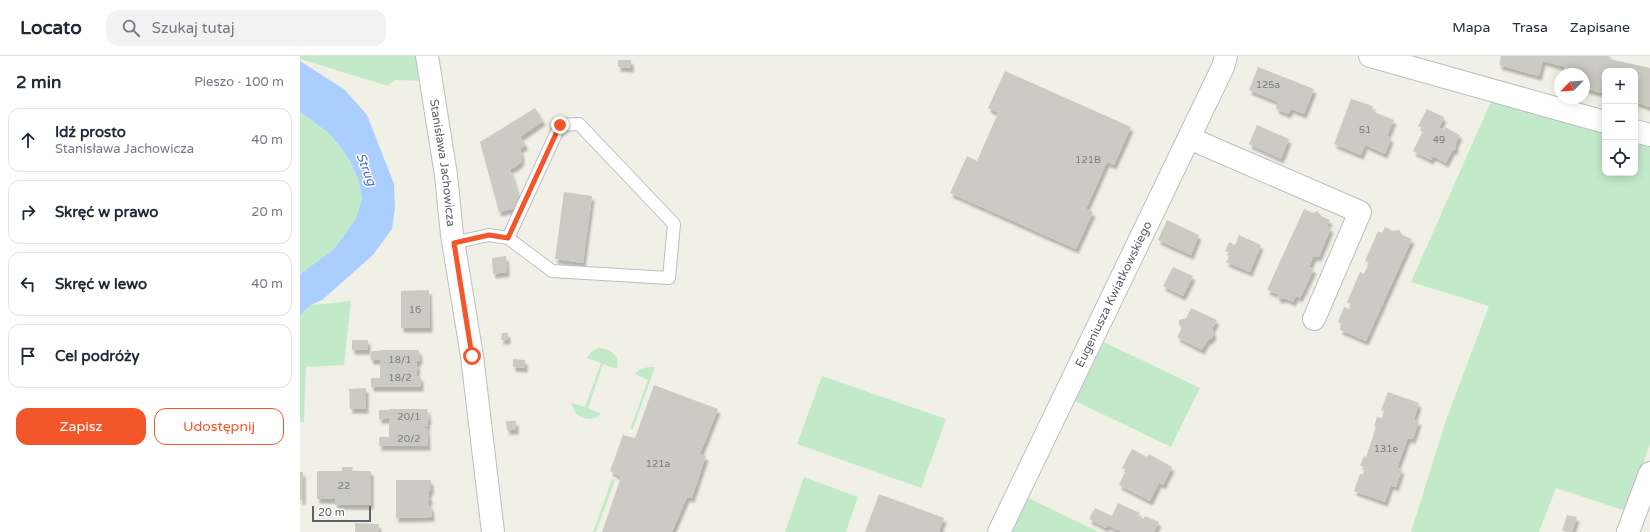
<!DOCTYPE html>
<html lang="pl">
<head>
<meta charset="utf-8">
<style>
	body { margin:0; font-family:"Varela Round",sans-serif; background:#f2f2f3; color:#1f2937 }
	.controls { position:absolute; right:12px; top:12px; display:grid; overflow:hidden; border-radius:8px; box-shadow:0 2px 10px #0003 }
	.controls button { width:36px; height:36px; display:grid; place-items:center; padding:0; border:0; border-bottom:1px solid #e0e1e3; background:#fff; color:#1f2937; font:20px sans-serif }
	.compass { position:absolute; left:1254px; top:12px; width:36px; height:36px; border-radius:50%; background:#fff; box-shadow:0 2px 10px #0003; rotate:245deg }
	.scale { position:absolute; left:12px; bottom:10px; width:59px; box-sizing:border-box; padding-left:4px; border:2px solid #5e6168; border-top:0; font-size:11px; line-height:14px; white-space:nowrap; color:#5e6168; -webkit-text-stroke:3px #fff; paint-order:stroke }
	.stop { position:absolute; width:12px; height:12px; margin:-9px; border:3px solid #f4562b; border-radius:50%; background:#fff }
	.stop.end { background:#f4562b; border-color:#fff; box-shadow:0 1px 4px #0008 }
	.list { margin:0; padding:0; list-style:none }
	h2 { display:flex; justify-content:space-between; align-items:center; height:52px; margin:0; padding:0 16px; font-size:17px }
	h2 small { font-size:13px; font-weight:400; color:#747a83 }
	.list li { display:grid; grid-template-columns:26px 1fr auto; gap:12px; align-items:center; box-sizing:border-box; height:64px; margin:0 8px 8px; padding:0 8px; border:1px solid #e0e1e3; border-radius:12px }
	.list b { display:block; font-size:15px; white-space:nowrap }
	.list p { margin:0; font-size:13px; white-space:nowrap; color:#747a83 }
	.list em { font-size:13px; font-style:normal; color:#747a83 }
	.actions { display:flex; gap:8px; padding:12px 16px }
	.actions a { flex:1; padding:9px 0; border:1px solid #f4562b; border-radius:12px; text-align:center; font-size:14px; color:#f4562b }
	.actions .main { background:#f4562b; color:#fff }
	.icon { flex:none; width:22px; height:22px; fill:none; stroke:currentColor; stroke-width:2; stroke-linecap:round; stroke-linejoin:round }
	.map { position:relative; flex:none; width:1350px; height:476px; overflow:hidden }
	header { display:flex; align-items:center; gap:24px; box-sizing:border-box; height:56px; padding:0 20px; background:#fff; border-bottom:1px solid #e0e1e3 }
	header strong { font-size:19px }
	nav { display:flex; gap:22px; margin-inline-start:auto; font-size:14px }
	.search { width:280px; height:36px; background:#f2f2f3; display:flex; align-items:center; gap:10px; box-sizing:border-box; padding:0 14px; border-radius:12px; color:#747a83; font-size:15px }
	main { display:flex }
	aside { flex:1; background:#fff }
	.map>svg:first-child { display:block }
	.green { fill:#c3eac8 }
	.water { fill:#a9ceff }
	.building { fill:#cccbc3; filter:url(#shadow) }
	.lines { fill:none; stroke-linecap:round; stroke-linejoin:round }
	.service-casing { stroke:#bbbec3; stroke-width:14 }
	.minor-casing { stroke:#bbbec3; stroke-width:24 }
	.service { stroke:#fff; stroke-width:12 }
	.minor { stroke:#fff; stroke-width:22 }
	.route { stroke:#f4562b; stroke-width:5 }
	.labels { text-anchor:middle; stroke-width:3; stroke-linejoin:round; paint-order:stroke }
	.number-label { font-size:10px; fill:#7a7c7f }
	.street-label { font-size:12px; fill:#5e6168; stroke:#fff }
	.water-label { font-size:13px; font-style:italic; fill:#4373cb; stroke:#fff }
</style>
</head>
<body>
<header>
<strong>Locato</strong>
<div class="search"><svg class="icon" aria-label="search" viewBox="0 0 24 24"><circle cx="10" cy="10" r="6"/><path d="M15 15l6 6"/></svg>Szukaj tutaj</div>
<nav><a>Mapa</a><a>Trasa</a><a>Zapisane</a></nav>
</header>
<main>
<aside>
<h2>2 min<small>Pieszo · 100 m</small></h2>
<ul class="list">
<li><svg class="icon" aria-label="ahead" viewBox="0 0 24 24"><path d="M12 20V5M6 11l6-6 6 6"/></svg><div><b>Idź prosto</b><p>Stanisława Jachowicza</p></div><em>40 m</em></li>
<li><svg class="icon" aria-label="right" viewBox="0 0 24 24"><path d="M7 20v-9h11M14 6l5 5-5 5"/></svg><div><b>Skręć w prawo</b></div><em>20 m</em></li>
<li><svg class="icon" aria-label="left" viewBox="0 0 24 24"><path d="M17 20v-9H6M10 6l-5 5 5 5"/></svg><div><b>Skręć w lewo</b></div><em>40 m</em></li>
<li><svg class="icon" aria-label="arrive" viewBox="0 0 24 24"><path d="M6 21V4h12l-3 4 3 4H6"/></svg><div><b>Cel podróży</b></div></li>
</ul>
<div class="actions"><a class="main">Zapisz</a><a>Udostępnij</a></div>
</aside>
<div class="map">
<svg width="1350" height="476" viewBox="0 0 1350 476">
	<defs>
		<filter id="shadow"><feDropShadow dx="2.5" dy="4.5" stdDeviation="1" flood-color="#0004"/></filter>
	</defs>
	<rect width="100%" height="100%" fill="#f1f0e7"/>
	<g class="green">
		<path d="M0,0H120L124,25L94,24L88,30L0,3Z"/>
		<path d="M1192,43L1305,77V117H1335V86L1350,90V388L1326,455L1256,432L1239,476H1111L1146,364L1189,250L1111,226Z"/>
		<path d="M0,56L30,78L48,101L58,122L62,142L56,163L33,194L0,218Z"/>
		<path d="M51,245L44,309L6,311L4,366H0V259L11,249Z"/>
		<path d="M804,286L900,332L871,391L775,345Z"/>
		<path d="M298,292C310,292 321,300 317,313L303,308L288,352L301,358C294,365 284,364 276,358L271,347L285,351L301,307L287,302L291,296Z"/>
		<path d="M349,311H355L333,373H330L348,324L335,318L340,313Z"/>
		<path d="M522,320L646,363L621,432L497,388Z"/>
		<path d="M504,421L558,441L546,476H485Z"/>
		<path d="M312,423L315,424L296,476H293Z"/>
		<path d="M728,442L799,476H712Z"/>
	</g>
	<path class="water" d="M0,5L45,34L67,59L94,128L95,152L92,173L73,199L22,244L11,249L0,259V218L33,194L56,163L62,142L58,122L48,101L30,78L0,56Z"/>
	<g class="building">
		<path d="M1201,0H1307L1311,1L1310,3L1350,12V51L1335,46V15H1305V22L1301,37L1284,32V18H1264L1265,11L1243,5L1239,20L1199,9Z"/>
		<path d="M318,4H331V12L318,11Z"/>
		<path d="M958,11L1014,33L1004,58L991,53L988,58L978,54L976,52L978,46L949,34Z"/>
		<path d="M705,15L831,71L814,109L807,106L786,153L793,156L776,193L650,137L667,100L677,105L698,57L688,52Z"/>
		<path d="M1051,43L1073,50L1072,55L1094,64L1087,80L1091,82L1085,98L1065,89L1061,99L1034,88Z"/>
		<path d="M235,52L243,65L220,81L226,89L220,93L222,100L221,106L215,111L210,113L220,145L215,146L216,152L199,156L180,86Z"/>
		<path d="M1127,53L1144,61L1139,72L1144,74L1145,71L1160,79L1156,87V93L1152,95L1146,107L1133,100L1131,104L1113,95L1124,73L1118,70Z"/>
		<path d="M957,69L989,83L981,103L949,88Z"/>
		<path d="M264,136L292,140L283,207L255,203Z"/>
		<path d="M1004,153L1013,157L1017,155L1019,157L1021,160L1030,164L1027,170L1031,172L1019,201L1014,200L1009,211L1014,213L1000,242L996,240L993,246L985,242L981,243L978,242L977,238L967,234Z"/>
		<path d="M867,164L899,179L891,199L858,184Z"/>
		<path d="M1085,171L1093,175L1099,174L1102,179L1112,183L1066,285L1040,274L1042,268L1038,266L1044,251L1049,253L1051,248L1047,246L1060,216L1064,218L1069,207L1065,205L1078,175L1082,177Z"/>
		<path d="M939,179L961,189L950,216L926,206L931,197L925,195L929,186L935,189Z"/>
		<path d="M206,200L207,216L193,218L192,202Z"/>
		<path d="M873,211L893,220L883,240L863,230Z"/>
		<path d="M129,234L130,272H101V235Z"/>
		<path d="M891,252L917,264L912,273L914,278L912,282L907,285L902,294L877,281L882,272L879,268V264L886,262Z"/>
		<path d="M202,277H208V284H201Z"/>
		<rect x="52" y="284" width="16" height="10"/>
		<path d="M80,294H119L120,302L119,305H117V311L119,312L117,314V320H120L121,324V331H71V322H80V304H71L70,298L73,295H80Z"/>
		<path d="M213,303L225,304V312L213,311Z"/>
		<path d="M354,329L418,353L400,398L406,400L392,442L387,441L372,476H302L321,421L310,415L323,379L335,382Z"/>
		<path d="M66,332V353H50L49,333Z"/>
		<path d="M1088,336L1119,347L1114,364L1119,365L1113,383L1108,382L1097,412L1102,413L1096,431L1091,429L1085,446L1054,435L1060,418H1063L1065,411L1060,410L1064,400L1066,401L1076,371L1074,370L1077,361L1082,362L1084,355L1081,354Z"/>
		<path d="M89,353H127L129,363L128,364L127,371H125V372H127L128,390H79V381H89V363H79V354H89Z"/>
		<path d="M206,365H216V374H207Z"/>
		<path d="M832,393L847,401L849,398L872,411L863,429L855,424L859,427L850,445L819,429L824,418L829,416L822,412Z"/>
		<path d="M42,411H53L52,415H71V449H35V443H17V415H42Z"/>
		<rect x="0" y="416" width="3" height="28"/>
		<path d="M96,424H131V435H129V442H131V443H129V450H131L132,461L96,462Z"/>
		<path d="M579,438L644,462L639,476H565Z"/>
		<path d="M818,447L840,457L838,460L843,463L845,460L859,466L854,476H822L807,469L806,472L789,463L795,452L812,460Z"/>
		<path d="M1267,459L1277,461L1272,476L1262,475Z"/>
		<path d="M55,467L79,468L78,476H55Z"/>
	</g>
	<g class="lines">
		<g class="service-casing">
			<path id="service" d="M153,187L189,179L208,182L252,215L369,222L374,168L279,68L260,69L208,182"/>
		</g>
		<g class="minor-casing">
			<g id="minor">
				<path id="s1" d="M127,0L146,119L152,179L172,300L193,476"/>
				<path d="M1070,0L1305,66"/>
				<path d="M1335,75L1350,79"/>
				<path d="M889,82L1060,156L1014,263"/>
				<path id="s2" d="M699,476L923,11L926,0"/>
				<path d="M1328,476L1350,417"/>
			</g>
		</g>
		<use href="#service" class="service"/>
		<use href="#minor" class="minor"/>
	</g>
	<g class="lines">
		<path class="route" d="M172,300L154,187L189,179L208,182L260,69"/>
	</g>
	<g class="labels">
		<g class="number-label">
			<text x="968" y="32">125a</text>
			<text x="1065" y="77">51</text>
			<text x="1139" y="87">49</text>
			<text x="788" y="107">121B</text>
			<text x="115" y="257">16</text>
			<text x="100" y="307">18/1</text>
			<text x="100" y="325">18/2</text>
			<text x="109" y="364">20/1</text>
			<text x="109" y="386">20/2</text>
			<text x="1086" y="396">131e</text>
			<text x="358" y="411">121a</text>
			<text x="44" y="433">22</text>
		</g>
		<g class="street-label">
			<text dy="4" stroke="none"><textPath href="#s1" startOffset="108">Stanisława Jachowicza</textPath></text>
			<text dy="4" stroke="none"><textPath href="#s2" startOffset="264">Eugeniusza Kwiatkowskiego</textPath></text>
		</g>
		<g class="water-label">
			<text transform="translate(67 113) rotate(69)" y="5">Strug</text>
		</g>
	</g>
</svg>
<div class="controls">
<button>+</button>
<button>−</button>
<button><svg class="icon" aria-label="locate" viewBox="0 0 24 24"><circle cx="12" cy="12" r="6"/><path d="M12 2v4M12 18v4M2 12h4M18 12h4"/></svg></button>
</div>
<svg class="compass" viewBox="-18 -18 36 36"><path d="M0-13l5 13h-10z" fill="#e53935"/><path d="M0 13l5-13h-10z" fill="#747a83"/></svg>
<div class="scale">20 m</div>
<div class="stop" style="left:172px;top:300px"></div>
<div class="stop end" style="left:260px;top:69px"></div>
</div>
</main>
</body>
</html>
